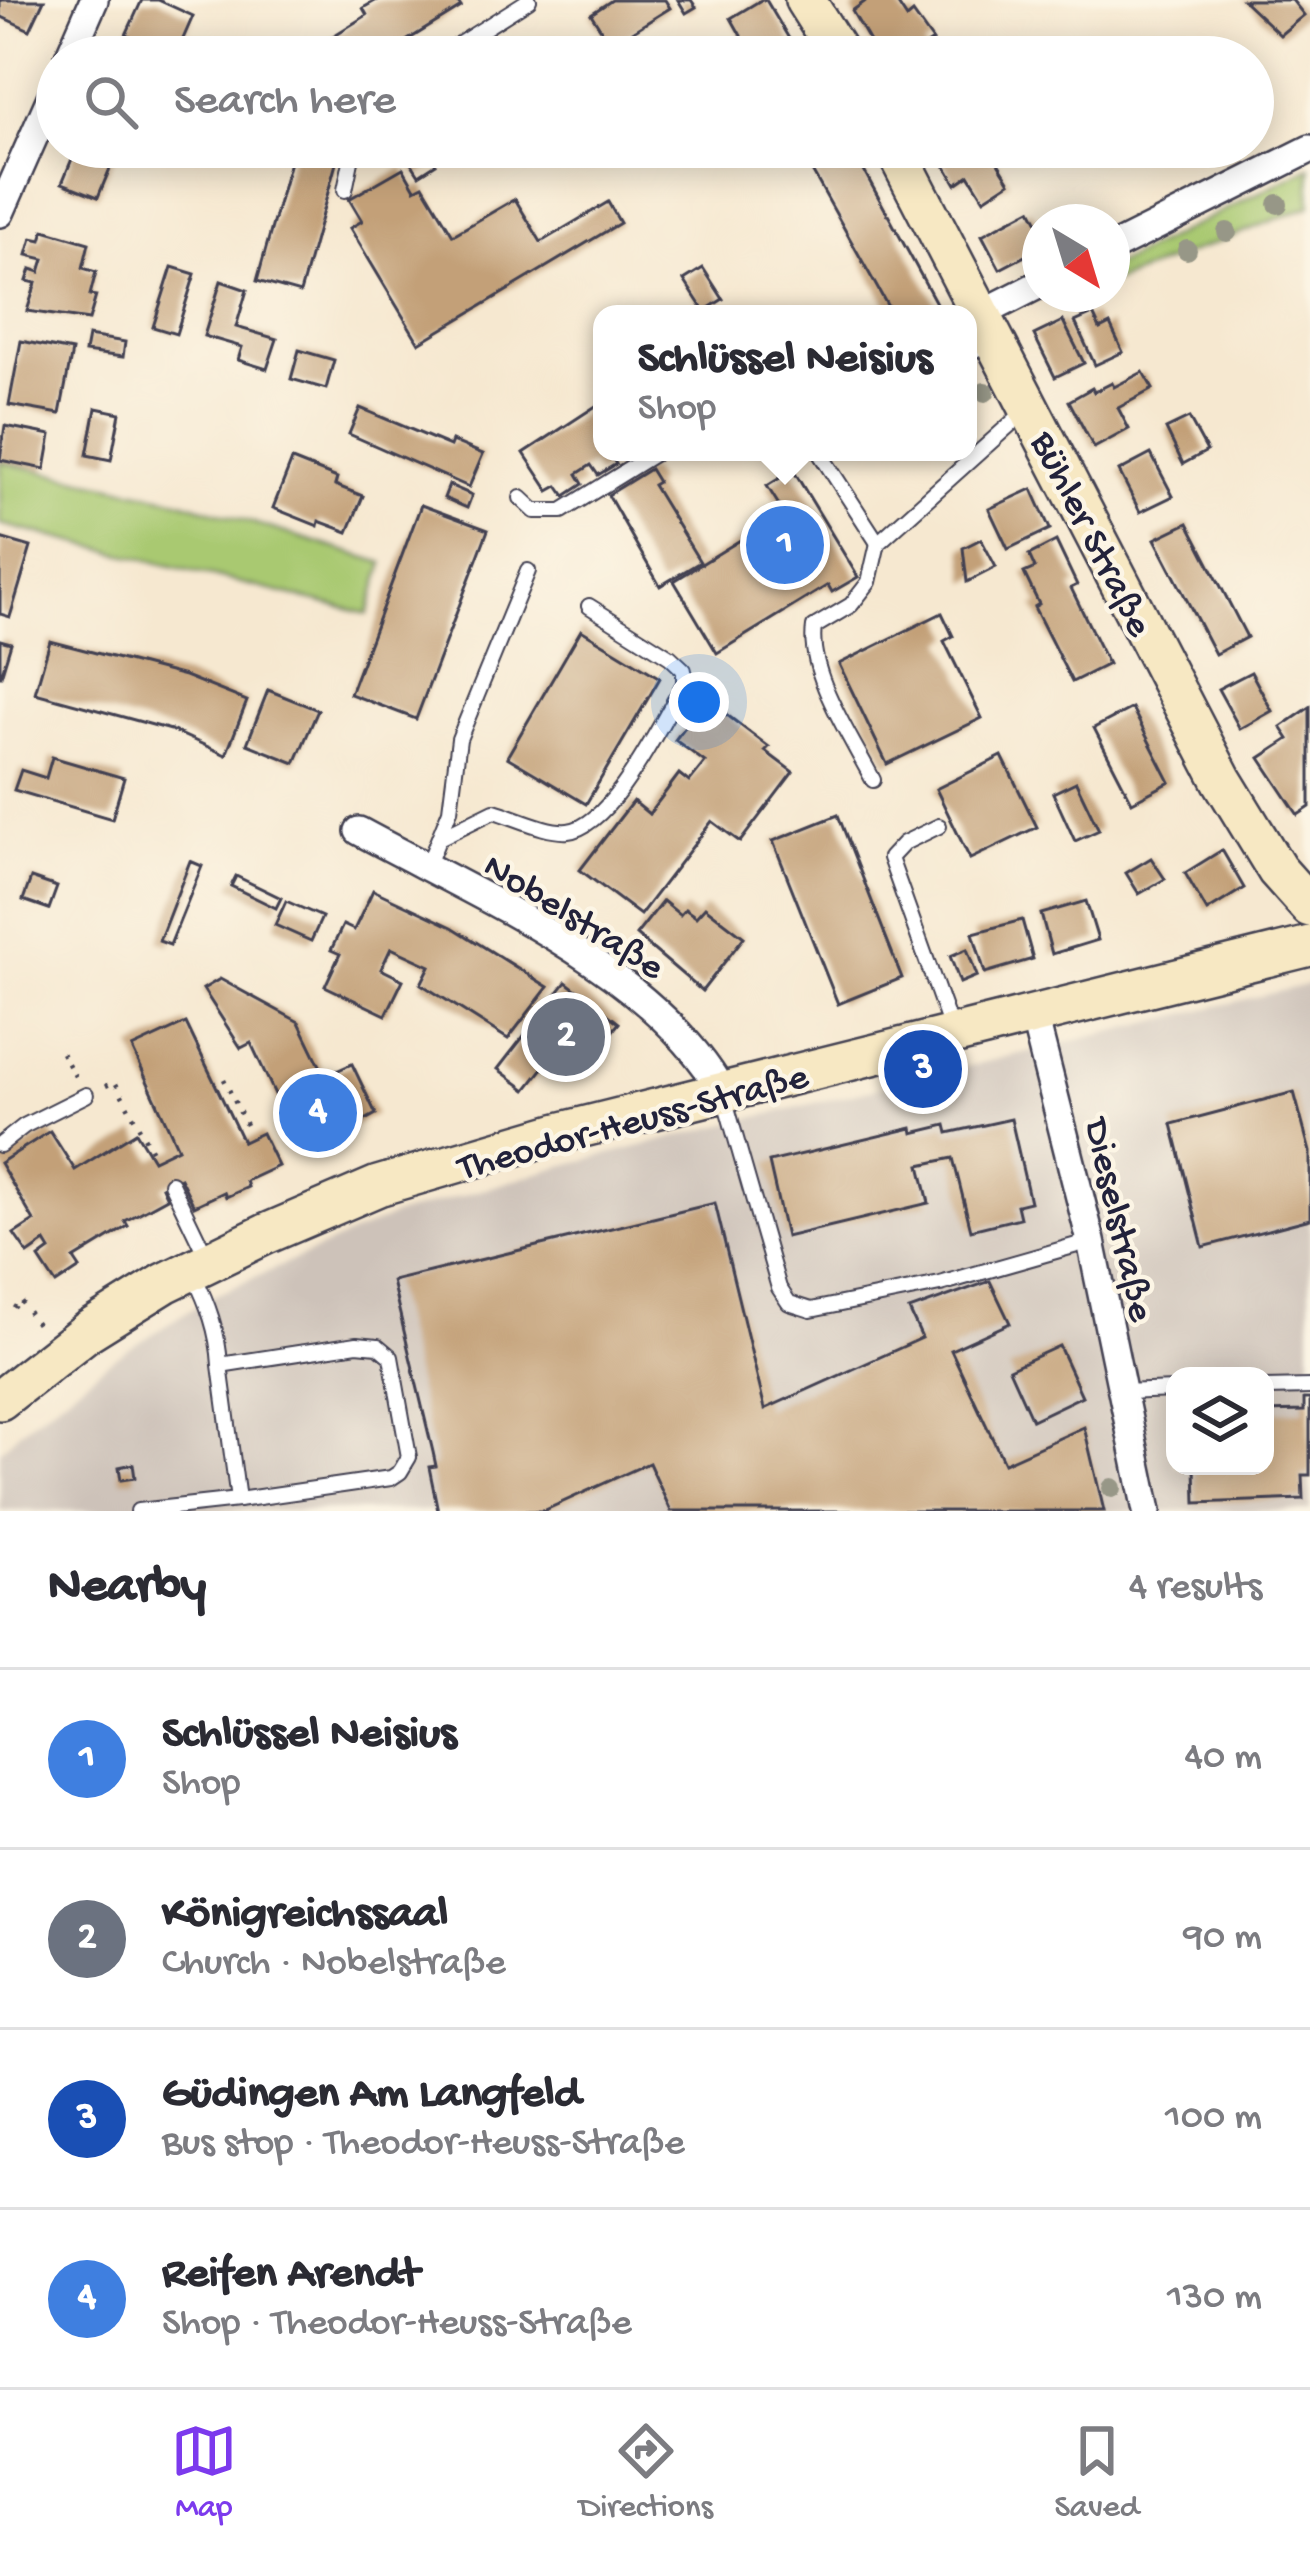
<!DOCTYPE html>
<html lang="en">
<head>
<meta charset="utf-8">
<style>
	body { margin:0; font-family:"Gochi Hand",sans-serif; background:#f2f2f3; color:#2b2b33 }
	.controls { position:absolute; right:36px; bottom:36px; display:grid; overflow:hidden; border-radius:24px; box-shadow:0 6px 30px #0003 }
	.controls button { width:108px; height:108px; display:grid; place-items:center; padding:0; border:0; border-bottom:3px solid #e1e1e2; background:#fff; color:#2b2b33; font:60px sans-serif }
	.compass { position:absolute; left:1022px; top:204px; width:108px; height:108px; border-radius:50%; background:#fff; box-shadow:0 6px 30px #0003; rotate:142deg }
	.you { position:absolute; left:699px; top:702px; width:42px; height:42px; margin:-30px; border:9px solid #fff; border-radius:50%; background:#1a73e8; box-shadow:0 0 0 18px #1a73e833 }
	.badge { display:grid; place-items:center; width:78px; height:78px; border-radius:50%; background:#7c3aed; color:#fff; font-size:39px; font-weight:700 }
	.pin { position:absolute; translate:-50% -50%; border:6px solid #fff; box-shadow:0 3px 12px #0006 }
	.popup { position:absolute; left:593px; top:305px; width:384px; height:156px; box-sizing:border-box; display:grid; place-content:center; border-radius:24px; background:#fff; filter:drop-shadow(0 3px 9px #0005); font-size:39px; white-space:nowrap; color:#7c7c81 }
	.popup b { font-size:45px; color:#2b2b33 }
	.popup::after { content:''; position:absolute; left:50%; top:100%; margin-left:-24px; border:24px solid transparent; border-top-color:#fff }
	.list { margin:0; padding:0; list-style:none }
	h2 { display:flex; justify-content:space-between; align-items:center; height:156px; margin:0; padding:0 48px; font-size:51px }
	h2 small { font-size:39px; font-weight:400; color:#7c7c81 }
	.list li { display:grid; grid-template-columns:78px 1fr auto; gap:36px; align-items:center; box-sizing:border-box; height:180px; padding:0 48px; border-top:3px solid #e1e1e2 }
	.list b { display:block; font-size:45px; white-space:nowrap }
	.list p { margin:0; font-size:39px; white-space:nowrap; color:#7c7c81 }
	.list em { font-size:39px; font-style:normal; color:#7c7c81 }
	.icon { flex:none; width:66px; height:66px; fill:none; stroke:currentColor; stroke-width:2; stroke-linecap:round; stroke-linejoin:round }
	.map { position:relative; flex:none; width:1310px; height:1511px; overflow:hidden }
	.search { position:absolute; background:#fff; box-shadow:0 6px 30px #0003; left:36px; right:36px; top:36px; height:132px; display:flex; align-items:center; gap:30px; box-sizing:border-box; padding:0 42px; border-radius:66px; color:#7c7c81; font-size:45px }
	.sheet { height:876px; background:#fff }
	nav { display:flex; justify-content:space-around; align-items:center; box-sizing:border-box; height:168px; border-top:3px solid #e1e1e2; background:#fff; font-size:33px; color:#7c7c81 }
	nav a { display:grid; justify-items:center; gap:6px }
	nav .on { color:#7c3aed }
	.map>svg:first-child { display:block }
	.industrial { fill:#cdc2b9; fill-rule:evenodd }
	.green { fill:#a9c971; stroke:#667656; stroke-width:3 }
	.building { fill:#c3a078 }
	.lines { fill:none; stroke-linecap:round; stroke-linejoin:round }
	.lane-casing { stroke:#424051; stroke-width:18 }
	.street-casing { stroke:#424051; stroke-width:32 }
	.secondary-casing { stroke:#424051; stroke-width:44 }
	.path { stroke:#424051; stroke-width:4.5; stroke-dasharray:3 9; stroke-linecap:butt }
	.lane { stroke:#fff; stroke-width:14 }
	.street { stroke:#fff; stroke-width:27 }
	.secondary { stroke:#f7e8c3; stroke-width:39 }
	.tree { fill:#979787 }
	.labels { text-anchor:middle; stroke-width:9; stroke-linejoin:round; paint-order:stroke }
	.street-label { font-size:39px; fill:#22223b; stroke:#fcf5e5 }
</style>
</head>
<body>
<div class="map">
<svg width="1310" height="1511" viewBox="0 0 1310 1511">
	<rect width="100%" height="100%" fill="#fcf5e5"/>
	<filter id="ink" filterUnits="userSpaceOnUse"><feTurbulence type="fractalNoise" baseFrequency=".00833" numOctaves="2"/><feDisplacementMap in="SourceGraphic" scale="24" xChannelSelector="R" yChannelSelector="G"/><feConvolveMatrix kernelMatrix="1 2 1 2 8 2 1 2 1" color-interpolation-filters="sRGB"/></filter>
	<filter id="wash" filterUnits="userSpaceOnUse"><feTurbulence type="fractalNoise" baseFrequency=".004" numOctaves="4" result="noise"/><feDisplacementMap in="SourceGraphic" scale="48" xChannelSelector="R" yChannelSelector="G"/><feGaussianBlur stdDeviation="2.7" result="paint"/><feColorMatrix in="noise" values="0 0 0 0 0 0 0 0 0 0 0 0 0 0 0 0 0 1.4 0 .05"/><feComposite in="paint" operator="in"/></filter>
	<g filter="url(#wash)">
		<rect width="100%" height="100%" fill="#f6e8d0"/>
		<path class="industrial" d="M1310,984V1511H0V1451L21,1430L107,1363L209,1298L393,1216L562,1166L732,1123ZM1175,1376H1265V1466H1175Z"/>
		<g class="green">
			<path d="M1310,167V206L1112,283V267Z"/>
			<path d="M0,462L178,500L384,563L368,614L0,524Z"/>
		</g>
		<g id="blocks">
			<g class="building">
				<path d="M0,0H44L30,30L0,16Z"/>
				<path d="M142,0H158L193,16L175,57L126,35Z"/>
				<path d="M377,0H463L458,3L461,7L390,51L394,57H299L367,15L363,8Z"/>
				<path d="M612,0H665L670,8L611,45L591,14Z"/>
				<path d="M678,0H691L696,7L686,13Z"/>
				<path d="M761,0H766L800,57H753L731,18Z"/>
				<path d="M867,0H895L907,18L913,13L933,41L924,47L931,57H879L852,11Z"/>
				<path d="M1243,0H1292L1304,15L1280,35Z"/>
				<path d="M77,147H119L98,197L62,183Z"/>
				<path d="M294,147L340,149L300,293L257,281Z"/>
				<path d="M415,147H444L430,155L436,164L419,175L405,153Z"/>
				<path d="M805,147H851L942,314H892L807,162L812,158Z"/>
				<path d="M934,147H988L1010,182L984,199L969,175L956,184Z"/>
				<path d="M403,168L415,189L423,185L453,235L515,199L541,242L608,202L620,223L419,343L350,228L362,221L349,199Z"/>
				<path d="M1031,209L1040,226V248L1000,269L982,235Z"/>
				<path d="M44,230L89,243L83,268L96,272L90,295L96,296L89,320L27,311L36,283L27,281L31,269L40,272L44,259L27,255L32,238L41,240Z"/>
				<path d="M172,267L195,274L176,334L153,327Z"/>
				<path d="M703,268L723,299L704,311L684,280Z"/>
				<path d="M221,281L247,290L236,327L277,339L267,369L238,360L242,347L204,336Z"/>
				<path d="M1093,314L1100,329L1110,324L1123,352L1095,365L1075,322Z"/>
				<path d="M1063,321L1084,363L1055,377L1034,335Z"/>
				<path d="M88,336L125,342L123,357L85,352Z"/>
				<path d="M21,341L72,351L60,414L9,405Z"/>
				<path d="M299,350L334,360L326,389L291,379Z"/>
				<path d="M1143,372L1153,389L1118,408L1129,429L1094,448L1069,401L1092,388L1094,392L1112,383L1114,387Z"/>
				<path d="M602,402V452H608L616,464L598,475L591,465L577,474L583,484L565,496L558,486L549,491L524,453Z"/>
				<path d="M96,408L120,413L111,460L87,455Z"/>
				<path d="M360,408L450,446L452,441L483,454L469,487L349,434Z"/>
				<path d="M1189,418L1207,451L1183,464L1166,429Z"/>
				<path d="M5,426L51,435L45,469L0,460Z"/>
				<path d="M1151,454L1173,496L1140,512L1119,471Z"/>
				<path d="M292,460L337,478L335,485L363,496L348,532L319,521L318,526L273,508Z"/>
				<path d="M650,469L658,482L653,485L700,562L660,586L608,495Z"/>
				<path d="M793,470L858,577L832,592L828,585L717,653L674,581L784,513L767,486Z"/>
				<path d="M449,485L472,495L467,508L444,498Z"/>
				<path d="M1032,489L1050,529L1008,549L989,509Z"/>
				<path d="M421,505L488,530L416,719L350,694Z"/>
				<path d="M1188,523L1247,637L1215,654L1155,539Z"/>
				<path d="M0,538L31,547L10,617L0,614Z"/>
				<path d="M981,539L996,567L967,582L963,548Z"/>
				<path d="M1056,541L1077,585L1071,588L1108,664L1072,682L1034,607L1039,604L1024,573L1035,568L1029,555Z"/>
				<path d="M942,613L953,636L944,641L982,718L887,764L839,664Z"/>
				<path d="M581,630L660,678L586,804L507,757Z"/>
				<path d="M0,640L11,643L1,676H0Z"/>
				<path d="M50,641L185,676L247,701L226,755L171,730L35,693Z"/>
				<path d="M1251,672L1272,711L1240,729L1218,689Z"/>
				<path d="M268,690L318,710L295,763L247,744Z"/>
				<path d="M706,699L769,747L765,751L793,772L740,842L712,821L640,915L580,870L633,801L649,814L679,774L689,782L705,762L675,740Z"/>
				<path d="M1310,707V807L1298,815L1260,758L1289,739L1281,727Z"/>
				<path d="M1132,708L1170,782L1132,802L1094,728Z"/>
				<path d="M1002,756L1037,827L970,859L936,789Z"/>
				<path d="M52,757L124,778L112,819L14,790L21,770L46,778Z"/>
				<path d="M1076,782L1099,830L1075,841L1053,793Z"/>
				<path d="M838,815L902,978L838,1004L773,841Z"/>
				<path d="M1222,850L1244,888L1207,911L1185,873Z"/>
				<path d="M1151,858L1165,879L1139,894L1126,873Z"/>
				<path d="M190,861L202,866L170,945L159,941Z"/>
				<path d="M236,876L281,898L276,908L231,886Z"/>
				<path d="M31,878L57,887L49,909L23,900Z"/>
				<path d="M373,890L452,927L548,987L508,1039L421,984L430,966L391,948L381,969L403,980L386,1015L325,986L340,954L331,950L343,925L354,930Z"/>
				<path d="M286,901L322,917L311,941L275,925Z"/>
				<path d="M663,901L680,915L685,909L696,917L705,907L744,937L702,991L636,935Z"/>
				<path d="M1086,901L1098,940L1052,954L1041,914Z"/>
				<path d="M1022,920L1033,959L985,973L973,933Z"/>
				<path d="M967,949L977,976L960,983L950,956Z"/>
				<path d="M220,979L299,1022L325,1076L352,1064L376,1114L303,1154L251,1043L241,1048L203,989Z"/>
				<path d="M566,982L619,1023L582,1070L557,1050L526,1090L498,1069Z"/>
				<path d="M186,1023L243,1142L262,1133L278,1166L246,1181L248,1187L226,1197L224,1192L194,1206L180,1178L162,1187L167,1198L125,1221L128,1226L74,1259L80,1268L56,1284L39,1258L50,1250L45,1242L28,1254L14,1234L34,1221L0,1163L50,1131L75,1170L136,1132L153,1160L178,1148L132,1048Z"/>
				<path d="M1294,1092L1310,1152V1219L1203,1247L1172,1124Z"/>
				<path d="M1011,1119L1030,1202L1017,1205L1020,1218L971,1230L953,1158L920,1165L929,1203L786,1237L769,1162L912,1128L913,1133L946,1125L948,1133Z"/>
				<path d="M715,1203L765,1409L922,1338L909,1310L990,1281L1010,1323L951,1350L1004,1463L1084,1427L1104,1511H671L649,1463L543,1511H438L429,1467L436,1466L433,1452L392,1281Z"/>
				<path d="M1059,1346L1082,1396L1032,1420L1009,1369Z"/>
				<path d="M1304,1399H1310V1475H1302L1303,1499L1196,1503L1195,1466H1265V1412L1304,1411Z"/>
				<path d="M133,1464L135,1478L121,1480L119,1467Z"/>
			</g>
		</g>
	</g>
	<g filter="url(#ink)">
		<use href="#blocks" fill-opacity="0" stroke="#424051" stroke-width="3"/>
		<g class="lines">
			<g class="lane-casing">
				<g id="lane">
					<path d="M439,57L529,0"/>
					<path d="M345,190L354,147"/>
					<path d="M968,354L990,341"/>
					<path d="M777,452H783"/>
					<path d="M819,452L878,543"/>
					<path d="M521,498L535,511H562L657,452"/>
					<path d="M873,780C852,739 807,673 814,627L851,605L869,582L878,543L1024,412"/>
					<path d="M939,826L904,843L890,858L952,1031"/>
					<path d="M441,837L494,811C515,817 547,833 568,831C613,826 661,722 684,684V670L670,657L589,606"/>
					<path d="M427,867L450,810L459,739L528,571"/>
					<path d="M724,1097L779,1288L789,1303L811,1310L940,1284L1091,1241"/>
					<path d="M0,1145L24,1126L86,1095"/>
					<path d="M171,1183L208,1260"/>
					<path d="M193,1274C208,1304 218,1331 220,1365L238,1500L391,1478L400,1472L409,1457L391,1357L378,1346L357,1344L220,1365"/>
					<path d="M1265,1388L1310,1387"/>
					<path d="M1122,1392L1175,1390"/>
					<path d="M138,1511L238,1500"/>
				</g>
			</g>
			<g class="street-casing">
				<g id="street">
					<path d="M69,57L94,0"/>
					<path d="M0,213L57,84"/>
					<path d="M1112,248L1310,149"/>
					<path d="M981,314L1040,284"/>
					<path d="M359,831C480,897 654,970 723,1093"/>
					<path d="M1034,1016L1091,1241L1147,1511"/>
				</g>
			</g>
			<g class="secondary-casing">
				<g id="secondary">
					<path d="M805,0L841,57"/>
					<path d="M894,147L1222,780L1277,870L1310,907"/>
					<path d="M0,1400L88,1331L165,1283L266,1234L378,1186L555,1134L1310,946"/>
				</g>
			</g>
			<g class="path">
				<path d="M62,1053L76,1078"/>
				<path d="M224,1079L246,1125"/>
				<path d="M106,1086L115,1082L156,1159"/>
				<path d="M14,1308L20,1300L39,1327"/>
			</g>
			<use href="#lane" class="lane"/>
			<use href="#street" class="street"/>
			<use href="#secondary" class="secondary"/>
		</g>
		<g class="tree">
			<circle cx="1278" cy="204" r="10"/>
			<circle cx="1227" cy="232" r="10"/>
			<circle cx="1187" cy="250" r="10"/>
			<circle cx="985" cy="392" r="10"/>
			<circle cx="1112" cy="1488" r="10"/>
		</g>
	</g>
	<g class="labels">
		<g class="street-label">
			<text transform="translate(1095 532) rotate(63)" y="14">Bühler Straße</text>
			<text transform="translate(576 913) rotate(32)" y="14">Nobelstraße</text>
			<text transform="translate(632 1118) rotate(-15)" y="14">Theodor-Heuss-Straße</text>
			<text transform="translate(1123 1219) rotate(77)" y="14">Dieselstraße</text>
		</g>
	</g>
</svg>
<div class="controls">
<button><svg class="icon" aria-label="layers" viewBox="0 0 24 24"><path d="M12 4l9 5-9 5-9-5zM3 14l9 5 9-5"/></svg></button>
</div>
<svg class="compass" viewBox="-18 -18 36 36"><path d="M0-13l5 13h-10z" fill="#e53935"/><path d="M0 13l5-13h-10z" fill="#7c7c81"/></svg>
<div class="you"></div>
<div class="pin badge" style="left:785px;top:545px;background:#3f7fe0">1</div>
<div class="popup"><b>Schlüssel Neisius</b>Shop</div>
<div class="pin badge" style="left:566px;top:1037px;background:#6b7280">2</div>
<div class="pin badge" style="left:923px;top:1069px;background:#1a4fb4">3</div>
<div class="pin badge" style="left:318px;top:1113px;background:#3f7fe0">4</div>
<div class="search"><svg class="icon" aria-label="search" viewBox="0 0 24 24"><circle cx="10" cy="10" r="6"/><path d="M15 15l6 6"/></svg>Search here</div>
</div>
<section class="sheet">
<h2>Nearby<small>4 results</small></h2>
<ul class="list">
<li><span class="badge" style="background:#3f7fe0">1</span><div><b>Schlüssel Neisius</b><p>Shop</p></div><em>40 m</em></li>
<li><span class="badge" style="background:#6b7280">2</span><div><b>Königreichssaal</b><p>Church · Nobelstraße</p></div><em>90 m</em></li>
<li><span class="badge" style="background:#1a4fb4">3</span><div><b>Güdingen Am Langfeld</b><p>Bus stop · Theodor-Heuss-Straße</p></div><em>100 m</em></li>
<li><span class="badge" style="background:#3f7fe0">4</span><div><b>Reifen Arendt</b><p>Shop · Theodor-Heuss-Straße</p></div><em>130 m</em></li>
</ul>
</section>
<nav>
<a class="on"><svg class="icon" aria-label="map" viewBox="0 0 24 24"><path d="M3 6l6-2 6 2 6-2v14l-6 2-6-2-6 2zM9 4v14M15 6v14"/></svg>Map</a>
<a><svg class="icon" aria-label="directions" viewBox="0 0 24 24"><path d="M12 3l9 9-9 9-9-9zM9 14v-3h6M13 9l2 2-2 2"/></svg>Directions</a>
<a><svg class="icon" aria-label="saved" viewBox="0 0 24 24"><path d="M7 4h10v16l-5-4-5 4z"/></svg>Saved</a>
</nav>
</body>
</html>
